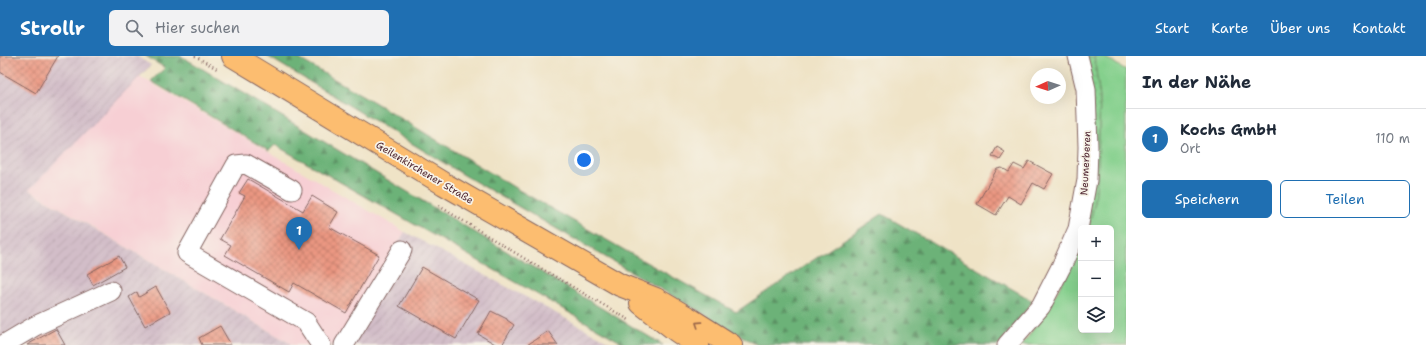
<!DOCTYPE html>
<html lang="de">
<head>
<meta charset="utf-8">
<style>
	body { margin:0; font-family:"Shantell Sans",sans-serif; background:#f2f2f3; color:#1f2937 }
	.controls { position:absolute; right:12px; bottom:12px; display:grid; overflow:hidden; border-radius:6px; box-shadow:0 4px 16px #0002 }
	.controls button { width:36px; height:36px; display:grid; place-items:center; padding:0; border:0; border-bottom:1px solid #e0e1e3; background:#fff; color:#1f2937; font:20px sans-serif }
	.compass { position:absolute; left:1030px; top:12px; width:36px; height:36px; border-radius:50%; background:#fff; box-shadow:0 4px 16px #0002; rotate:267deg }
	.you { position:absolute; left:584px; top:104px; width:14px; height:14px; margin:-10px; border:3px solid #fff; border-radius:50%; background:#1a73e8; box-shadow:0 0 0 6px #1a73e833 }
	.badge { display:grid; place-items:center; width:26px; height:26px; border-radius:50%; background:#1f6fb2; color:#fff; font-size:13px; font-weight:700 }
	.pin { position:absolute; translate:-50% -33px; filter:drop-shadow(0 1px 2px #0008) }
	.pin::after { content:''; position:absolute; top:21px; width:14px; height:12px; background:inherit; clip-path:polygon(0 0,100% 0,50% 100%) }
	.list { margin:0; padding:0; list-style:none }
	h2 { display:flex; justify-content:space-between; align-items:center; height:52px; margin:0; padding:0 16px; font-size:17px }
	h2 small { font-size:13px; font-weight:400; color:#747a83 }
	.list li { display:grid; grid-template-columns:26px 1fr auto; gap:12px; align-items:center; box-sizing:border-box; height:60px; padding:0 16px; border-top:1px solid #e0e1e3 }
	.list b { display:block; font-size:15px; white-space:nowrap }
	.list p { margin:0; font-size:13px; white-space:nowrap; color:#747a83 }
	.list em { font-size:13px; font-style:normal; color:#747a83 }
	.actions { display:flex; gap:8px; padding:12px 16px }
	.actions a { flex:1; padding:9px 0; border:1px solid #1f6fb2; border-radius:6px; text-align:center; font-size:14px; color:#1f6fb2 }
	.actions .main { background:#1f6fb2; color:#fff }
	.icon { flex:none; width:22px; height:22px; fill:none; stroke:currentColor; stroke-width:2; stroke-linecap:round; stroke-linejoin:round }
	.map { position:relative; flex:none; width:1126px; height:289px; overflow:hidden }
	header { display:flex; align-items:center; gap:24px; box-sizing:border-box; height:56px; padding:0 20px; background:#1f6fb2; color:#fff }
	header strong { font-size:19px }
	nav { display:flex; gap:22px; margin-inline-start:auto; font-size:14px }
	.search { width:280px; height:36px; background:#f2f2f3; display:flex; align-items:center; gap:10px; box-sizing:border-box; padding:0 14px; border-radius:6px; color:#747a83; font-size:15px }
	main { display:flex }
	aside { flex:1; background:#fff }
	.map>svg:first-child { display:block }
	.built { fill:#f7cfd4 }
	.industrial { fill:url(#industrial-furrows) }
	.grass { fill:url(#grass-dots); stroke:#68785c }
	.forest { fill:url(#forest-firs); stroke:#5b6852 }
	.garden { fill:#85d08d; stroke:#68785c }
	.building { fill:url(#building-cross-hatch) }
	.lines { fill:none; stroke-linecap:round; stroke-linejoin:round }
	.minor-casing { stroke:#846461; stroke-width:21 }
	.major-casing { stroke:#846461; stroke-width:24 }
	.path { stroke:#846461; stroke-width:2.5; stroke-dasharray:1 3; stroke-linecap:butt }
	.minor { stroke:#fff; stroke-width:19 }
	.major { stroke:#fcbd6f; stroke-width:22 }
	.oneway { stroke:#9a664a }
	.labels { text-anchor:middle; stroke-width:3.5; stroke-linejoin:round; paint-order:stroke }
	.street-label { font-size:10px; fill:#4a1f2b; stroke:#f7f3e8 }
</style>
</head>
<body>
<header>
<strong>Strollr</strong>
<div class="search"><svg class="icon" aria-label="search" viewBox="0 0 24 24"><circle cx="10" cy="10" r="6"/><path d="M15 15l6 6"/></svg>Hier suchen</div>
<nav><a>Start</a><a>Karte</a><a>Über uns</a><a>Kontakt</a></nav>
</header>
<main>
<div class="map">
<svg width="1126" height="289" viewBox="0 0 1126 289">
	<defs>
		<pattern id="industrial-furrows" width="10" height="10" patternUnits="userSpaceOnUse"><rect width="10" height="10" fill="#d2bdc8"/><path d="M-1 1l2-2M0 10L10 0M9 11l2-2" fill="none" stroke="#b6a2ac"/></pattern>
		<pattern id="grass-dots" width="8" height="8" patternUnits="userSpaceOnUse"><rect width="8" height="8" fill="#85d08d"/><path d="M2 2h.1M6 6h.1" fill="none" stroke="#74b27a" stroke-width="1.8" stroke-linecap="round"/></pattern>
		<pattern id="forest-firs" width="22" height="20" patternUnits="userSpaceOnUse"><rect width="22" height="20" fill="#6cb278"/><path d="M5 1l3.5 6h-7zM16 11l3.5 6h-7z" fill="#5b9063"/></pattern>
		<pattern id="building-cross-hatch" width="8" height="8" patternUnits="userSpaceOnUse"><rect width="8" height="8" fill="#eb9782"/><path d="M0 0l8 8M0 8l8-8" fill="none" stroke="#c07b6b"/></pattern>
	</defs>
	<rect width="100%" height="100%" fill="#f7f3e8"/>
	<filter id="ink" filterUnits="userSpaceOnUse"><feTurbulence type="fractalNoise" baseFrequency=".025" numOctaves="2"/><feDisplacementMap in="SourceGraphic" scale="8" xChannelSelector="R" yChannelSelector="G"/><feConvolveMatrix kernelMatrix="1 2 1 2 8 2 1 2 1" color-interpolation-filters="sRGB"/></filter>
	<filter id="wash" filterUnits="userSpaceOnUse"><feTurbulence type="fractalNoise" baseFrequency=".012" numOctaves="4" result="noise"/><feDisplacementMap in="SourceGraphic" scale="16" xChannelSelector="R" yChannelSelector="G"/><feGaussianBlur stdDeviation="0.9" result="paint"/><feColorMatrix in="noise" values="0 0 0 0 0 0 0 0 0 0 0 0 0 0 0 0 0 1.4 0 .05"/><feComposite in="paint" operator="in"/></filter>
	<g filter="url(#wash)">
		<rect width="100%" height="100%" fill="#efe3c6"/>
		<path class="built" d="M139,20L405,176L337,289H293L28,133Z"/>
		<g class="industrial">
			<path d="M0,0H136L151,9L29,134L293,289H0Z"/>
			<path d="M405,176L615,289H337Z"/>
		</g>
		<path class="grass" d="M1082,0H1094L1100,42L1098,111L1095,146L1088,172Z"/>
		<g class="forest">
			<path d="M146,0H181L663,289H626L275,89L269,95L151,25L165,12Z"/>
			<path d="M267,0H294L374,46L517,133L642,204L736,256L882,158L1033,245L999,289H757L469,122Z"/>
		</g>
		<path class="garden" d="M1094,0H1103L1126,14V289H1021L1028,281L1057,236L1081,191V274H1111V172H1088L1095,146L1098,111L1100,42Z"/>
		<g id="blocks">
			<g class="building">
				<path d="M0,0H58L36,37L0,16Z"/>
				<path d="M997,91L1005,96L1000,104L992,100Z"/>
				<path d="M1029,105L1053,118L1044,133L1033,127L1021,148L1008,140L996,159L977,148L997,113L1002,112L1009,116L1014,108L1024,113Z"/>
				<path d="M248,123L303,155L312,140L338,156L329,171L379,199L346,257L294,227L289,236L225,199L231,189L220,183L245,140L239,137Z"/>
				<path d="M119,200L125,211L93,229L87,218Z"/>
				<path d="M422,211L479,244L456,283L399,250Z"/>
				<path d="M156,231L170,256L145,270L129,241L137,236L139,241Z"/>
				<path d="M491,255L507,263V264L514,269L502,289H497L478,278Z"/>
				<path d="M220,270L231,289H202L199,282Z"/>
				<path d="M56,273L65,289H27Z"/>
				<path d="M548,275L558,289H527Z"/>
			</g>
		</g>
	</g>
	<g filter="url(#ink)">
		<use href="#blocks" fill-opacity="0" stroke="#846461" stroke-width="1"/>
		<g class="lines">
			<g class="minor-casing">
				<g id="minor">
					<path d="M292,134L246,108L236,109L187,197L306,266L321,289"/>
					<path d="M3,289L35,270L111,235"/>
					<path d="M344,289L402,194"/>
					<path d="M1007,289L1041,250L1061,211L1078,173L1087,124L1088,91L1086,33L1078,0"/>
				</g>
			</g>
			<g class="major-casing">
				<g id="major">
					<path d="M233,0L444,128L620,229L656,243L690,263L731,289"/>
					<path d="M641,247L677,275L698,289"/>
				</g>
			</g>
			<g class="path">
				<path d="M195,0L217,13"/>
				<path d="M439,150L522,201L629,264"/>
			</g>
			<use href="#minor" class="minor"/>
			<use href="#major" class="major"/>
		</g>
		<defs><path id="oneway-chevron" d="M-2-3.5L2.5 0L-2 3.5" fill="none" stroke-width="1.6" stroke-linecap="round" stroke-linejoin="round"/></defs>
		<use class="oneway" href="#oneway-chevron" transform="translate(698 268) rotate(-147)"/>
	</g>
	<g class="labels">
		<g class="street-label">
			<text transform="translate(1085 107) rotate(-87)" y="4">Neumerberen</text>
			<text transform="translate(425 116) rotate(31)" y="4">Geilenkirchener Straße</text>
		</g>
	</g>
</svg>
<div class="controls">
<button>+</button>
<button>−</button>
<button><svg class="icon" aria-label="layers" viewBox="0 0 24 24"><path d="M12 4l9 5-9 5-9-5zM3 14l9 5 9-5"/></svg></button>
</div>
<svg class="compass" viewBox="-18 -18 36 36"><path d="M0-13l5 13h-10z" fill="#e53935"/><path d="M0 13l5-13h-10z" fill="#747a83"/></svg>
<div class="you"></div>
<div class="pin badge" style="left:299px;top:194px">1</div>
</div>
<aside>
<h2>In der Nähe<small></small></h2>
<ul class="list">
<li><span class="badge">1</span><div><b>Kochs GmbH</b><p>Ort</p></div><em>110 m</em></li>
</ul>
<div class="actions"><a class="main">Speichern</a><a>Teilen</a></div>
</aside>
</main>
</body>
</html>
